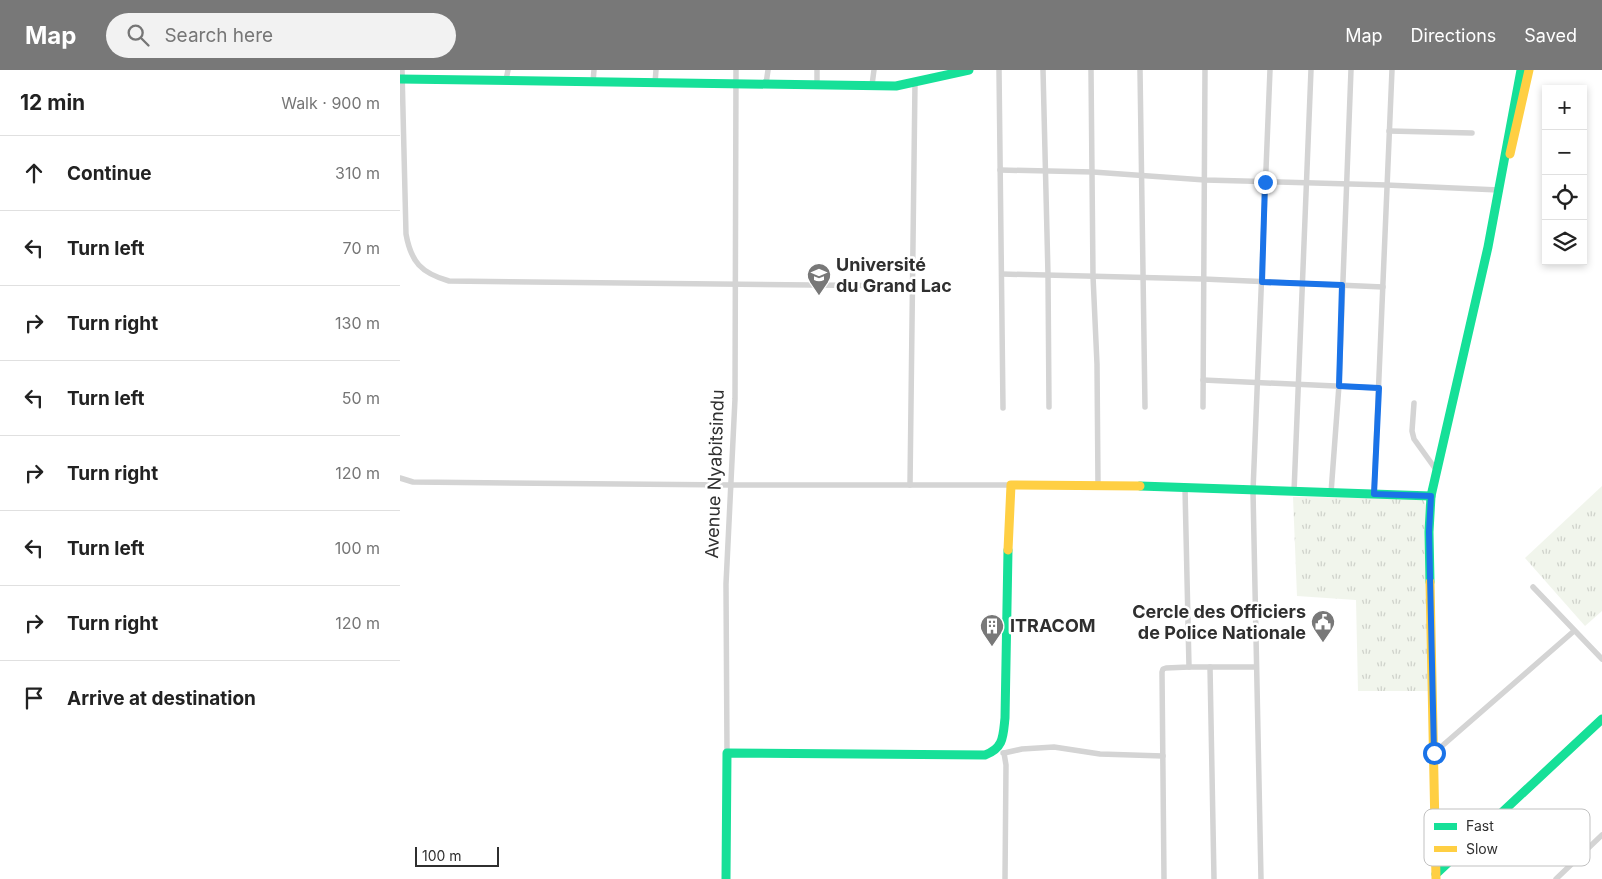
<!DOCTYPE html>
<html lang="en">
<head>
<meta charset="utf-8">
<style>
	body { margin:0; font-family:Inter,sans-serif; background:#f2f2f2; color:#222 }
	.controls { position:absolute; right:15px; top:15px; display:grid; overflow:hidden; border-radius:0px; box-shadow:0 2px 8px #0003 }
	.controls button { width:45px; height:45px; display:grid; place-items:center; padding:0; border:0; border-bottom:1px solid #e0e0e0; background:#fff; color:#222; font:25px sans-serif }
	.scale { position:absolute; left:15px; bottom:12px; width:84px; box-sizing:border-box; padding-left:5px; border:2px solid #2f2f2f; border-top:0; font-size:14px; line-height:18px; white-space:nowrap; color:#2f2f2f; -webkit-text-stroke:4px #fff; paint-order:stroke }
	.stop { position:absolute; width:15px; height:15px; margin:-11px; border:4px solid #1a73e8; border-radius:50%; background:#fff }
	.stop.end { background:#1a73e8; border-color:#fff; box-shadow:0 1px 5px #0008 }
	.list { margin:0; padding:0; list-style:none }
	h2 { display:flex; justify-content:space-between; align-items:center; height:65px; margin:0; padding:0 20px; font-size:21px }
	h2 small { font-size:16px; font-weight:400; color:#767676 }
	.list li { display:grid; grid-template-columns:32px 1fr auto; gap:15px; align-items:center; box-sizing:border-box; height:75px; padding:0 20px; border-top:1px solid #e0e0e0 }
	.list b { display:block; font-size:19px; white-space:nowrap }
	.list em { font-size:16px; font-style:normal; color:#767676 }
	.icon { flex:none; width:28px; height:28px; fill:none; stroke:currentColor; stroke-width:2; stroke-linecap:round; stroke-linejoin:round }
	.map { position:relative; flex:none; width:1202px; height:809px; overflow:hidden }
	header { display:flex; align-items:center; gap:30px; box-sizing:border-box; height:70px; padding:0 25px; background:#787878; color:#fff }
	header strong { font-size:24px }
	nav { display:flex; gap:28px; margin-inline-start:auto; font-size:18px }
	.search { width:350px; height:45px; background:#f2f2f2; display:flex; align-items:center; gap:12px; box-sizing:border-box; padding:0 18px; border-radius:28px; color:#767676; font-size:19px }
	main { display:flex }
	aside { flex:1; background:#fff }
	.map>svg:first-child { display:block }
	.grass { fill:url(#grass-tufts) }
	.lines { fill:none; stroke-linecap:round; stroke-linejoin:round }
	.street { stroke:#d4d4d4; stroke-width:5.5 }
	.fast { stroke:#16e098; stroke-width:9 }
	.slow { stroke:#ffcf43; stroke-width:9 }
	.route { stroke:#1a73e8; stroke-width:6 }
	.labels { text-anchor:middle; stroke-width:5; stroke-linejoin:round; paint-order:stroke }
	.poi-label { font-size:18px; font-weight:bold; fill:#2f2f2f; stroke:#fff; text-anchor:start }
	.street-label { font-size:18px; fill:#2f2f2f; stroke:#fff }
	.key { fill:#fff; stroke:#c1c1c1; stroke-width:1 }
	.key-label { font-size:14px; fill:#2f2f2f }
</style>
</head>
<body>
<header>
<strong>Map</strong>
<div class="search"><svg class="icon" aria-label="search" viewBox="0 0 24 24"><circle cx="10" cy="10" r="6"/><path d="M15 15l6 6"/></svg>Search here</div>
<nav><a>Map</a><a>Directions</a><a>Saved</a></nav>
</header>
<main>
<aside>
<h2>12 min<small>Walk · 900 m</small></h2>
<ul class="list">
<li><svg class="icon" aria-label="ahead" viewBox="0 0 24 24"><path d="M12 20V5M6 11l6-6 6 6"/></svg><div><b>Continue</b></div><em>310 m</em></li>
<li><svg class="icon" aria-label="left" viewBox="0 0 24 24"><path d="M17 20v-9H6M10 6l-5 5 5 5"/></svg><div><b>Turn left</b></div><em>70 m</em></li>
<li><svg class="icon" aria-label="right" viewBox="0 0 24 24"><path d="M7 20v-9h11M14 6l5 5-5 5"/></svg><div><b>Turn right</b></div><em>130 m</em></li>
<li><svg class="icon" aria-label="left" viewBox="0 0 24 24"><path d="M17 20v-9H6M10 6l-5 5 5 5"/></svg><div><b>Turn left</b></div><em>50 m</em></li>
<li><svg class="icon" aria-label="right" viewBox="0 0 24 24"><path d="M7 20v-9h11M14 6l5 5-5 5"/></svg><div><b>Turn right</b></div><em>120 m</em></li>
<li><svg class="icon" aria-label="left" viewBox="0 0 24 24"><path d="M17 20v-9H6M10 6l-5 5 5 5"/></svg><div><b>Turn left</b></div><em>100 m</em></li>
<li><svg class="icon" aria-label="right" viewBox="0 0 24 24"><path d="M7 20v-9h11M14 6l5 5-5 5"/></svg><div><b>Turn right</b></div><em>120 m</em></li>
<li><svg class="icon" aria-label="arrive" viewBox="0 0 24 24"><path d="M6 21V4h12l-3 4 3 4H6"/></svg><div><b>Arrive at destination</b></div></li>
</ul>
</aside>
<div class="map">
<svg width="1202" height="809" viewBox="0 0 1202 809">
	<defs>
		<pattern id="grass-tufts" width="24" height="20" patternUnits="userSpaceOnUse" patternTransform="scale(1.25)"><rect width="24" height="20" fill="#f1f5ec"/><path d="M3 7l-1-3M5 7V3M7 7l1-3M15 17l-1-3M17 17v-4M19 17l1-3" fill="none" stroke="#cfd2cb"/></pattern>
	</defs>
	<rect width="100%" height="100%" fill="#fff"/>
	<g class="grass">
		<path d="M1202,416V541L1185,556L1125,488Z"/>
		<path d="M893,427L1022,428L1026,435L1032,621H958L956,530L897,526Z"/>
	</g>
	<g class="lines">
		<g class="street">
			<path d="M2,0L6,164C11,192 21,203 49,211L512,216"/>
			<path d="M599,0L603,338"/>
			<path d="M643,0L648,205L649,337"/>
			<path d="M691,0L693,206L697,294L698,415"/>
			<path d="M740,0L745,337"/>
			<path d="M106,10L108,0"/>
			<path d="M193,12L194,0"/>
			<path d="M255,13L256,0"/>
			<path d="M366,14L368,0"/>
			<path d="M417,15V0"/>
			<path d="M472,15L474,0"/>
			<path d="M989,61L1072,63"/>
			<path d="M600,100L693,102L805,110L986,115L1099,120"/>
			<path d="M602,204L803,209L983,217"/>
			<path d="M803,310L979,318"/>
			<path d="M1014,333L1012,361L1014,369L1037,401"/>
			<path d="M803,337L805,0"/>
			<path d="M0,408L13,412L332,415H611"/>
			<path d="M510,415L515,13"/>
			<path d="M894,422L911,0"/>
			<path d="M931,423L939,315L951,0"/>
			<path d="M974,424L992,0"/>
			<path d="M1133,517L1202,589"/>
			<path d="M789,597H856"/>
			<path d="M810,597L814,809"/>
			<path d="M327,683L326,514L335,329L336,0"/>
			<path d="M603,683H604L606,695L605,809"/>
			<path d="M604,683L622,679L654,677L700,684L763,686"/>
			<path d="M1034,683L1174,561"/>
			<path d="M764,809L762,602L763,599L766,598L789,597L785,418"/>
			<path d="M861,809L853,421L870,0"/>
			<path d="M1156,809L1202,765"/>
		</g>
		<g class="fast">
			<path d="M0,9L496,16L569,0"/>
			<path d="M740,416L1031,426"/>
			<path d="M1030,512L1029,462L1031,426L1088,177L1121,0"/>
			<path d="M1036,804L1202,649"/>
			<path d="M326,809L327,683L585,685C604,678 603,666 605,648L608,480"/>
		</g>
		<g class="slow">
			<path d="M1110,84L1129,0"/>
			<path d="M608,480L611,415L740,416"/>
			<path d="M1030,512L1036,809"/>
		</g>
	</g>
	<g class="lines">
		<path class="route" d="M865,112L862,212L942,215L939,316L979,318L974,424L1031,426L1029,462L1034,683"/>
	</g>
	<defs>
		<g id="university-pin" transform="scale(1.25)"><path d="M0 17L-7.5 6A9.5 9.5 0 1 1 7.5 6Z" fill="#787878" stroke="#fff"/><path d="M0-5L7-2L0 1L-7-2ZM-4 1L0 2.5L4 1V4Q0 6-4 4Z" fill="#fff"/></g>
		<g id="civic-pin" transform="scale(1.25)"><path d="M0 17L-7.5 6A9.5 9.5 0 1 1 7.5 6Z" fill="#787878" stroke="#fff"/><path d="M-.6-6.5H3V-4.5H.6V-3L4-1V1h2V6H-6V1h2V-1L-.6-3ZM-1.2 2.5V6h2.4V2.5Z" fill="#fff"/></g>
		<g id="building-pin" transform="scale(1.25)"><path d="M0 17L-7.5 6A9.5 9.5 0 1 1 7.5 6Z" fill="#787878" stroke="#fff"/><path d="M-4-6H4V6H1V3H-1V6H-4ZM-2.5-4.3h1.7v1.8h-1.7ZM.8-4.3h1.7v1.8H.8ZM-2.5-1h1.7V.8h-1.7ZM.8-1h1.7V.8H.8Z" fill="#fff"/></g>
	</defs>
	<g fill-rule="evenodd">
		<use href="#university-pin" x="419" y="205"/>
		<use href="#civic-pin" x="923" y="552"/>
		<use href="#building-pin" x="592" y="556"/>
	</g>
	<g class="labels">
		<g class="poi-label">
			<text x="436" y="201">Université<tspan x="436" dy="21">du Grand Lac</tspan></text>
			<text x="906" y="548" text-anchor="end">Cercle des Officiers<tspan x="906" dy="21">de Police Nationale</tspan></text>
			<text x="610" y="562">ITRACOM</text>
		</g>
		<g class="street-label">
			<text transform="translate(315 404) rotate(-88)" y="6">Avenue Nyabitsindu</text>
		</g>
	</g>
	<rect x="1024" y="739" width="166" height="57" rx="8" class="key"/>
	<rect x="1034" y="753" width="23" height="7" fill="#16e098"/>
	<rect x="1034" y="776" width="23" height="6" fill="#ffcf43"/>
	<g class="key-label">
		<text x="1066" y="761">Fast</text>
		<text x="1066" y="784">Slow</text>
	</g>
</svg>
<div class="controls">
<button>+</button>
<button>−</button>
<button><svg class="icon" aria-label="locate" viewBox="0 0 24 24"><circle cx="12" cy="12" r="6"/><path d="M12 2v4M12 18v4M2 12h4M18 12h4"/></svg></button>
<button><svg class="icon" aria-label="layers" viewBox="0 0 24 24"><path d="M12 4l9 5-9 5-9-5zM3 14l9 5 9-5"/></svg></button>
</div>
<div class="scale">100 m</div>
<div class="stop" style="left:1034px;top:683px"></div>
<div class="stop end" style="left:865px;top:112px"></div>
</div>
</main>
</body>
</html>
